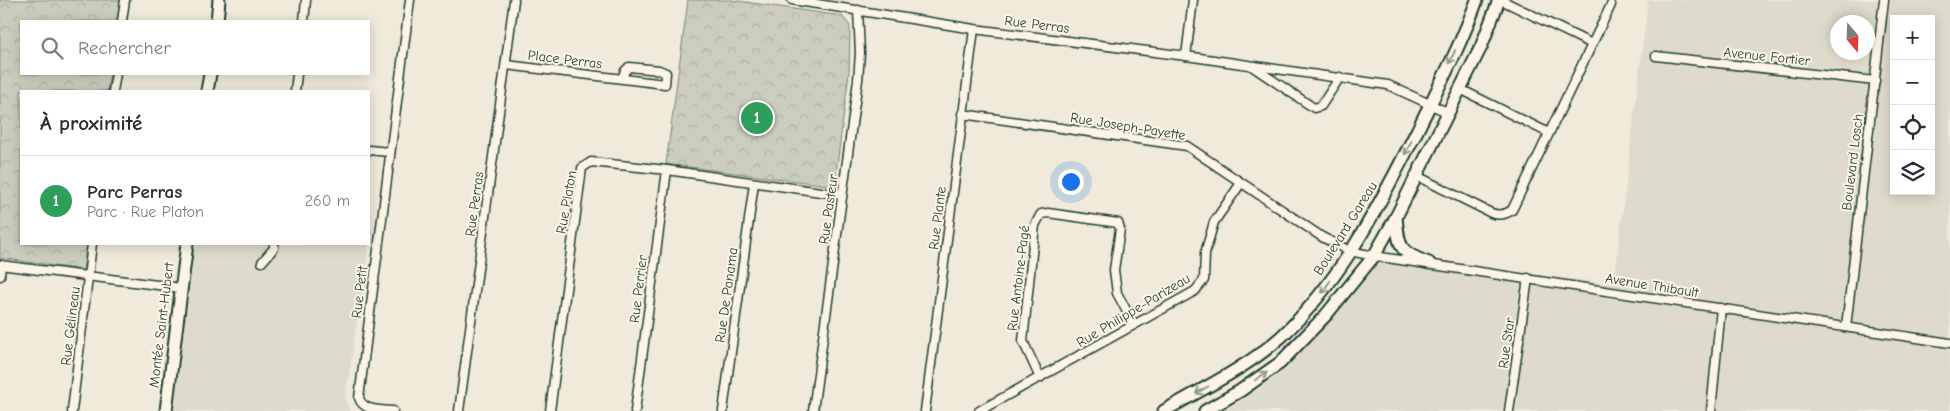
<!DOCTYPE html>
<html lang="fr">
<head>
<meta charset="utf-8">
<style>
	body { margin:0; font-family:"Comic Neue",sans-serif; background:#f7f7f7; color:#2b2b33 }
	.controls { position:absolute; right:15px; top:15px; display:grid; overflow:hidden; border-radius:0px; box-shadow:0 2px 12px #0003 }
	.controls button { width:45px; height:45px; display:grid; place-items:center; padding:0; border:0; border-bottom:1px solid #e1e1e2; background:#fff; color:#2b2b33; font:25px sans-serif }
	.compass { position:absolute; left:1830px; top:15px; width:45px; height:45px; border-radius:50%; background:#fff; box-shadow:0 2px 12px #0003; rotate:161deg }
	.you { position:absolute; left:1070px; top:181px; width:18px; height:18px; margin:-12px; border:4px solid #fff; border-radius:50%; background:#1a73e8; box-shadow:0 0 0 8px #1a73e833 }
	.badge { display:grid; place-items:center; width:32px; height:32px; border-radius:50%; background:#111827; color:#fff; font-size:16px; font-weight:700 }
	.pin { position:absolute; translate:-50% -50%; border:2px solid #fff; box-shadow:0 1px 5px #0006 }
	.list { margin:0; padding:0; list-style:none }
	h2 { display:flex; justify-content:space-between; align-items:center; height:65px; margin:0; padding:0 20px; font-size:21px }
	h2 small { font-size:16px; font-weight:400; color:#7c7c81 }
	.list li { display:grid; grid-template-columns:32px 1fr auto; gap:15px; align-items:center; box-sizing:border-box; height:90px; padding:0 20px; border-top:1px solid #e1e1e2 }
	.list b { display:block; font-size:19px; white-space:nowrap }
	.list p { margin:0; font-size:16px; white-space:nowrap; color:#7c7c81 }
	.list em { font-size:16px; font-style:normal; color:#7c7c81 }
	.icon { flex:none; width:28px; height:28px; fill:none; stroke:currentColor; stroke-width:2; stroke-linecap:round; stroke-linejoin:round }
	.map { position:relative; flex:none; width:1950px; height:411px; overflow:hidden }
	.search { position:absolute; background:#fff; box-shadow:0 2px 12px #0003; left:20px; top:20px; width:350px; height:55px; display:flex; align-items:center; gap:12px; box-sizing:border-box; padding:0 18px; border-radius:0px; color:#7c7c81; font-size:19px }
	.panel { position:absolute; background:#fff; box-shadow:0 2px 12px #0003; left:20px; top:90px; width:350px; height:155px; border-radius:0px }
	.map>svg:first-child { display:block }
	.built { fill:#dedbcc; fill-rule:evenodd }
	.park { fill:url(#park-crowns); stroke:#76857a }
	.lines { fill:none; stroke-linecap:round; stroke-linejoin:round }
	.street-casing { stroke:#1f3d34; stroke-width:11 }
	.secondary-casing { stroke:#1f3d34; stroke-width:15 }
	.street { stroke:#fcf5e5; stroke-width:8 }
	.secondary { stroke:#fcf5e5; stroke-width:11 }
	.oneway { stroke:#8e998c }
	.labels { text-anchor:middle; stroke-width:4; stroke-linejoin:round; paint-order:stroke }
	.street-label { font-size:14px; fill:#1f3d34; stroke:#fcf5e5 }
</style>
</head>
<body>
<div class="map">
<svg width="1950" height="411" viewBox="0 0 1950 411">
	<defs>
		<pattern id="park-crowns" width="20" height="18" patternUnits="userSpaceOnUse" patternTransform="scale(1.25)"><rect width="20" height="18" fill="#cccdbf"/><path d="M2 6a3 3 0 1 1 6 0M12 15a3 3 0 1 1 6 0" fill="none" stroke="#afb1a5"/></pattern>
	</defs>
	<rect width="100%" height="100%" fill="#efeada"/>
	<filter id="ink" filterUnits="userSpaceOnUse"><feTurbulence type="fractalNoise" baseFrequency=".02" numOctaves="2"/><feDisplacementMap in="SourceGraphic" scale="10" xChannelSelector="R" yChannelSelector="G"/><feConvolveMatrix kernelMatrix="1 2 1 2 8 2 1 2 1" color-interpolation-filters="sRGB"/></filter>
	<g filter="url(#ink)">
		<g class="built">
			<path d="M1648,0H1950V411H1222L1244,399L1287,368L1376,256L1614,284ZM1894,19H1931V191H1894ZM1838,22H1868V52H1838Z"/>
			<path d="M369,236H370L345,400L350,411H174L195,244H369Z"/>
		</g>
		<g class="park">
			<path d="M0,0H120L117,21H21V74H110L107,91H21V244H87L83,270L0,258Z"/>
			<path d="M688,0H731L842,16L850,26L849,73L835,181L827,185L666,164Z"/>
		</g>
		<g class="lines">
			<g class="street-casing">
				<g id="street">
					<path d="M792,0L974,29L1186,56L1388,85L1449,113"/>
					<path d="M1501,0L1592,44"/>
					<path d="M122,21L125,0"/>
					<path d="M304,21L306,0"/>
					<path d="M1186,56L1193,0"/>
					<path d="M1656,56L1875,81"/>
					<path d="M506,65L665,84L666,73L659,70L629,67L625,71L622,78"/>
					<path d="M1253,67L1314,108L1321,106L1340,77"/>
					<path d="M1460,89L1549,133"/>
					<path d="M113,91L116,74"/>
					<path d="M295,91L297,74"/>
					<path d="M962,114L1187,146L1322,237L1350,251L1374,256L1950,343"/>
					<path d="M369,150L389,152"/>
					<path d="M1417,176L1491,213C1499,216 1505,215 1512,210L1611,5"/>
					<path d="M262,262L274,248V244"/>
					<path d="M0,265L181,288"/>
					<path d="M0,276L1,265"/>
					<path d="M1846,327L1884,0"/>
					<path d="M1040,378L1023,341L1035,225L1041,214L1048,213L1118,223L1120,229L1114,270L1117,293L1134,325"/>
					<path d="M72,411L92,244"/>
					<path d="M393,411C380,410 363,411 359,398L410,0"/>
					<path d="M459,411L514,0"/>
					<path d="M550,411L582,168L591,162L667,170L842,195"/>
					<path d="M635,411L667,170"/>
					<path d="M723,411L754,183"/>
					<path d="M813,411L858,80L860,53L858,10"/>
					<path d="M925,411L974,29"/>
					<path d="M979,411L1195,291L1204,280L1205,253L1214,222L1241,183"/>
					<path d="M1509,411L1528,278"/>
					<path d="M1711,411L1721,308"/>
				</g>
			</g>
			<g class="secondary-casing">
				<g id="secondary">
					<path d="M217,21L219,0"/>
					<path d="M207,91L210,74"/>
					<path d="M1396,217C1399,247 1399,253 1429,263"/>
					<path d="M166,411L187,244"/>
					<path d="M1164,411C1204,388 1248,367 1282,336C1343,279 1380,203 1417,131C1438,88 1461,45 1477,0"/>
					<path d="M1205,411L1240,391L1280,363L1326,315L1374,256L1396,217L1481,47L1499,0"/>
				</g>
			</g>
			<use href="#street" class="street"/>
			<use href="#secondary" class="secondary"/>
		</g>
		<defs><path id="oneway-shaft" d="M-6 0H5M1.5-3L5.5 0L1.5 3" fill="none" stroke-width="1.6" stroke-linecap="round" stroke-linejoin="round" transform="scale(1.25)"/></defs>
		<g class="oneway">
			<use href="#oneway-shaft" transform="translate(1452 57) rotate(115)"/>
			<use href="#oneway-shaft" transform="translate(1408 148) rotate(117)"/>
			<use href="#oneway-shaft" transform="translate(1326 287) rotate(124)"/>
			<use href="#oneway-shaft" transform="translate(1261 376) rotate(-35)"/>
			<use href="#oneway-shaft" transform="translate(1202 390) rotate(150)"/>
		</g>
	</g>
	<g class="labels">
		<g class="street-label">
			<text transform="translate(1037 24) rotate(7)" y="5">Rue Perras</text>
			<text transform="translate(1767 56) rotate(6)" y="5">Avenue Fortier</text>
			<text transform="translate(565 59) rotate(7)" y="5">Place Perras</text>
			<text transform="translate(1128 126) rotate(9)" y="5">Rue Joseph-Payette</text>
			<text transform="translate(1852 162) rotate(-83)" y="5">Boulevard Losch</text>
			<text transform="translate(566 202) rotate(-80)" y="5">Rue Platon</text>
			<text transform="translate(474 204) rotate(-82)" y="5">Rue Perras</text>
			<text transform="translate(828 209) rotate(-82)" y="5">Rue Pasteur</text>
			<text transform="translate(937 218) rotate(-83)" y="5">Rue Plante</text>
			<text transform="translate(1345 228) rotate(-58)" y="5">Boulevard Gareau</text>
			<text transform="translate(1018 278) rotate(-83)" y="5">Rue Antoine-Pagé</text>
			<text transform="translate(1652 285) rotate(9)" y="5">Avenue Thibault</text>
			<text transform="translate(638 289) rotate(-83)" y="5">Rue Perrier</text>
			<text transform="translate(359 292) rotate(-83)" y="5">Rue Petit</text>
			<text transform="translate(726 295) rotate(-82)" y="5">Rue De Panama</text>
			<text transform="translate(1133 310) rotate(-31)" y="5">Rue Philippe-Parizeau</text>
			<text transform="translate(161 325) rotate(-83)" y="5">Montée Saint-Hubert</text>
			<text transform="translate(70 326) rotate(-83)" y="5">Rue Gélineau</text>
			<text transform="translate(1506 343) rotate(-82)" y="5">Rue Star</text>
		</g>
	</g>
</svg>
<div class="controls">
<button>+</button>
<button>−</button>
<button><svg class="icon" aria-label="locate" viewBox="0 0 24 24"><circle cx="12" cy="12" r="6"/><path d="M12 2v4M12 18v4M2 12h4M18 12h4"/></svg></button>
<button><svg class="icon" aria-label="layers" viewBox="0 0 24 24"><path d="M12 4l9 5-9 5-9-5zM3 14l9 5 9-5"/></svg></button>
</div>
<svg class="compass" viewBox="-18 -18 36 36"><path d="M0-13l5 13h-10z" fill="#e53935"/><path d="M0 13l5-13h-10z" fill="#7c7c81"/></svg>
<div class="you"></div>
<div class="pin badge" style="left:757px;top:118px;background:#2e9e5b">1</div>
<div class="search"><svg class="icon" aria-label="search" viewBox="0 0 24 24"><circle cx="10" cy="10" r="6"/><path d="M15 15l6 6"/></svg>Rechercher</div>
<section class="panel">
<h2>À proximité<small></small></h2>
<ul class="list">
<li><span class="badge" style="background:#2e9e5b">1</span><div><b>Parc Perras</b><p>Parc · Rue Platon</p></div><em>260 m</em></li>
</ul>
</section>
</div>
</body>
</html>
